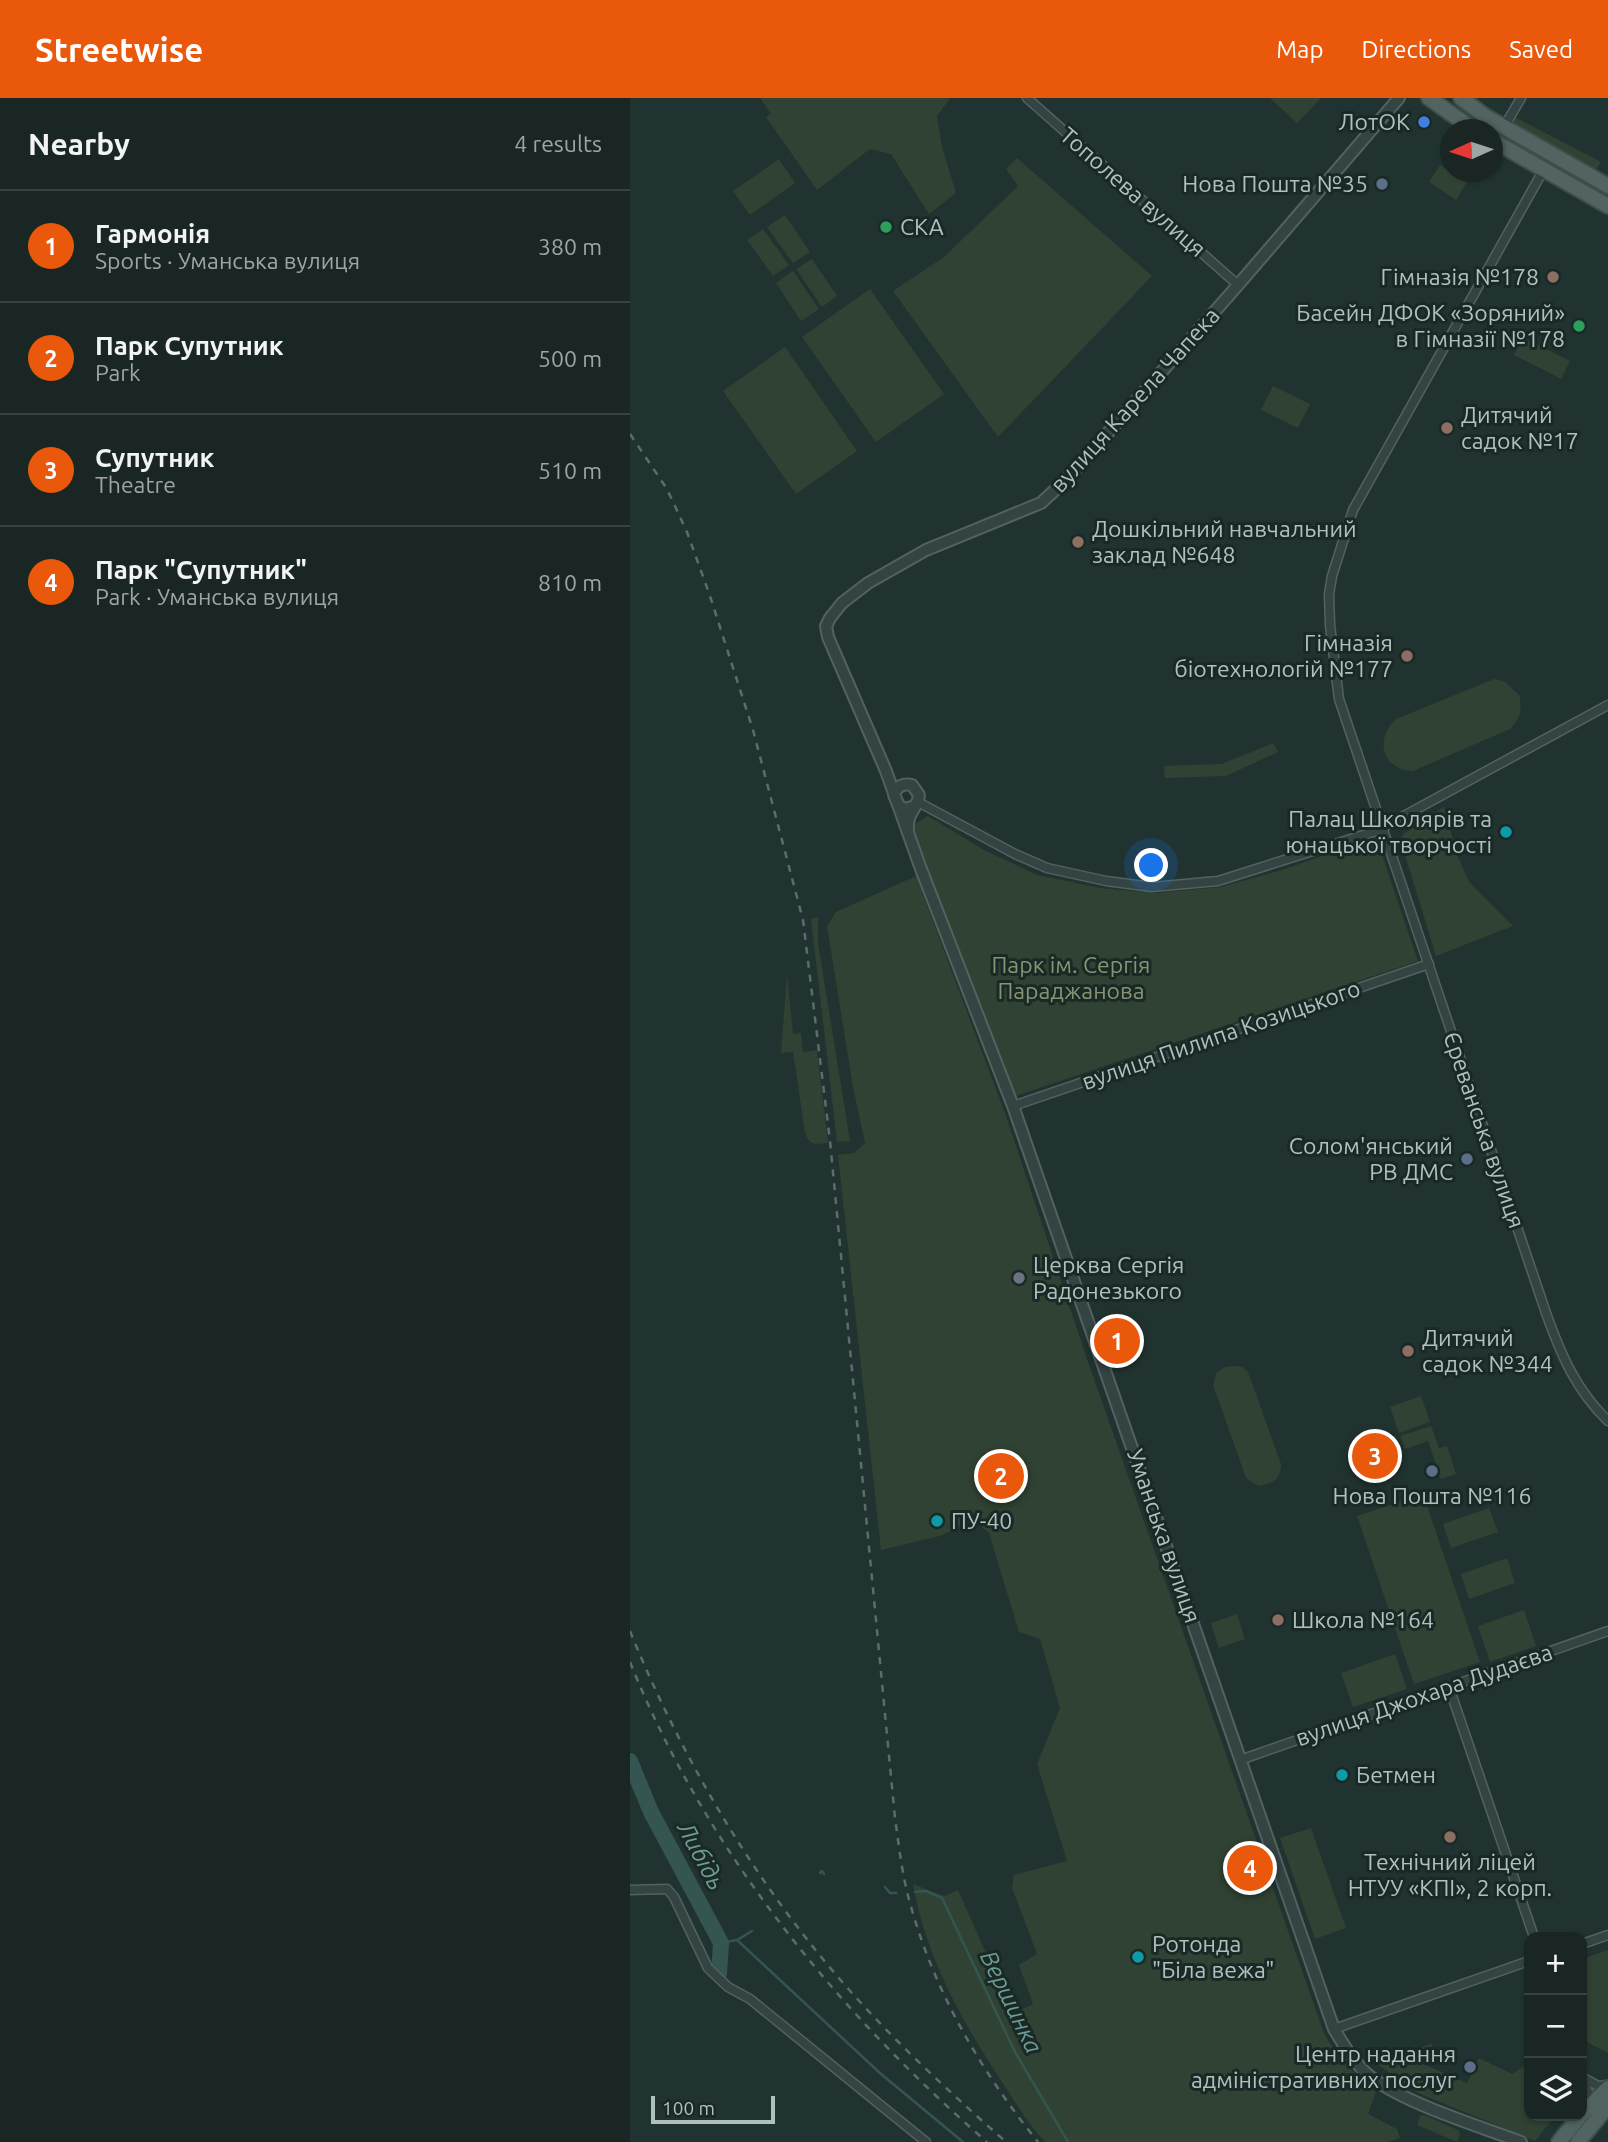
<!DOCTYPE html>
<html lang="en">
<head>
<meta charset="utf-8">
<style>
	body { margin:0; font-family:Ubuntu,sans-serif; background:#222e2c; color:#f1f3f6 }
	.controls { position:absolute; right:21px; bottom:21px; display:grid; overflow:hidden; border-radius:14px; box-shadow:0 2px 5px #0004 }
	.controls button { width:63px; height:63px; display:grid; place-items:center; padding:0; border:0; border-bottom:2px solid #374341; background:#192624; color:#f1f3f6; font:35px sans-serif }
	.compass { position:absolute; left:810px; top:21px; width:63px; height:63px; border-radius:50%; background:#192624; box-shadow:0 2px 5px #0004; rotate:267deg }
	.scale { position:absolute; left:21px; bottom:18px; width:124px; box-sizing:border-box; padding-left:7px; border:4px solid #afc1bf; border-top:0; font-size:19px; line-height:24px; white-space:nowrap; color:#afc1bf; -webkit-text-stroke:5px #1a2926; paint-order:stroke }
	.you { position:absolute; left:522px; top:768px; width:24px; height:24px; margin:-18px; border:5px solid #fff; border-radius:50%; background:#1a73e8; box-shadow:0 0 0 10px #1a73e833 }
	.badge { display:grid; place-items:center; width:46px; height:46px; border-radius:50%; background:#ea580c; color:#fff; font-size:23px; font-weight:700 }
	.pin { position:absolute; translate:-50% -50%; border:4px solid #fff; box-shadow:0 2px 7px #0006 }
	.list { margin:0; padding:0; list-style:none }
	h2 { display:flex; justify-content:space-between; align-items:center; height:91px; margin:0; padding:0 28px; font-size:30px }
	h2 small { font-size:23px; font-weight:400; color:#9fa5a6 }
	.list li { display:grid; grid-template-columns:46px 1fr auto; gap:21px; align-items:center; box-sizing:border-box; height:112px; padding:0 28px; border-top:2px solid #374341 }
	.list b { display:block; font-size:26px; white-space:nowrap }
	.list p { margin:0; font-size:23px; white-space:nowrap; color:#9fa5a6 }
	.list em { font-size:23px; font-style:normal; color:#9fa5a6 }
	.icon { flex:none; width:38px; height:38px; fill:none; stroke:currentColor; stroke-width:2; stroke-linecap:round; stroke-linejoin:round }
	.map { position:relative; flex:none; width:978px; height:2044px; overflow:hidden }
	header { display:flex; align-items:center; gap:42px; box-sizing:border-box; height:98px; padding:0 35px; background:#ea580c; color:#fff }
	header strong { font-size:33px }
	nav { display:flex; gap:38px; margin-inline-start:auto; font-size:24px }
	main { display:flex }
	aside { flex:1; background:#192624 }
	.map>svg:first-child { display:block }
	.green { fill:#304233 }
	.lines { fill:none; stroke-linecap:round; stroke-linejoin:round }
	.stream { stroke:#355550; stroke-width:2.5 }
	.river { stroke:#355550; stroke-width:16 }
	.minor-casing { stroke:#526260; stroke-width:11 }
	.tertiary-casing { stroke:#526260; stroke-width:14 }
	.primary-casing { stroke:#3e4e4b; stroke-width:18 }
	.minor { stroke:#344442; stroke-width:8 }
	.tertiary { stroke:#344442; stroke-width:10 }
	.primary { stroke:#526461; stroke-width:14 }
	.rail { stroke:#596d6a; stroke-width:2.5; stroke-dasharray:7 7; stroke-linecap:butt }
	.shop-dot { fill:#3f7fe0; stroke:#1a2926; stroke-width:2.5 }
	.service-dot { fill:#5c6f8a; stroke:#1a2926; stroke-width:2.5 }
	.leisure-dot { fill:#2e9e5b; stroke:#1a2926; stroke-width:2.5 }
	.education-dot { fill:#8d6e63; stroke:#1a2926; stroke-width:2.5 }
	.culture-dot { fill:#0f9aa8; stroke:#1a2926; stroke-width:2.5 }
	.worship-dot { fill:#6b7280; stroke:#1a2926; stroke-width:2.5 }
	.labels { text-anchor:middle; stroke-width:6; stroke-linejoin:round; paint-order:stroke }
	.poi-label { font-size:23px; fill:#afc1bf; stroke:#1a2926; text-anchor:start }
	.street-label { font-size:23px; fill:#afc1bf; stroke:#1a2926 }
	.park-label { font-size:23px; fill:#849570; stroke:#1a2926 }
	.water-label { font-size:24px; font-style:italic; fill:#6b9d94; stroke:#1a2926 }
</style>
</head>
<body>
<header>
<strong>Streetwise</strong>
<nav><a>Map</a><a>Directions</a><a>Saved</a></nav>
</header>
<main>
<aside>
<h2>Nearby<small>4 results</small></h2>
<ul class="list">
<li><span class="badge">1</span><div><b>Гармонія</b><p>Sports · Уманська вулиця</p></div><em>380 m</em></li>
<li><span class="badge">2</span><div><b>Парк Супутник</b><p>Park</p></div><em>500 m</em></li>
<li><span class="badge">3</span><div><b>Супутник</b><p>Theatre</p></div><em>510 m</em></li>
<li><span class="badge">4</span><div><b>Парк &quot;Супутник&quot;</b><p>Park · Уманська вулиця</p></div><em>810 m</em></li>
</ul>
</aside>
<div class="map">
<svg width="978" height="2044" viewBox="0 0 978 2044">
	<rect width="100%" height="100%" fill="#213330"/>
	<g class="green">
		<path d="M130,0H320L307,18L312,49L326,95L299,116L261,56L240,51L187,92L136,19L141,16Z"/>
		<path d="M640,0H691L667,25Z"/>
		<path d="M885,19L971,64L966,72L882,26Z"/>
		<path d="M387,60L522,178L368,339L263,193L314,159L388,88L376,71Z"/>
		<path d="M149,61L165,85L120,117L103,93Z"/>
		<path d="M810,67L837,84L826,102L799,84Z"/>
		<path d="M155,117L180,154L163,165L137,129Z"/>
		<path d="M133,131L159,167L143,178L117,142Z"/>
		<path d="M182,161L207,198L192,209L166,171Z"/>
		<path d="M163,173L189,211L171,223L146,185Z"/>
		<path d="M240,191L314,296L246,344L172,239Z"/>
		<path d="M893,239L940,263L931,281L884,257Z"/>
		<path d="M155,249L227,353L166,396L93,293Z"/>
		<path d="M643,288L680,306L668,330L631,312Z"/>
		<path d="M864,581L874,583L889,597C893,612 890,620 880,631L783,673C752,672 744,641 766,621Z"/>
		<path d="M643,645L648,654L596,678L535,680L534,668L592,666Z"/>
		<path d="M814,709L828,759L839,784L883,828L806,858L771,744L773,736Z"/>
		<path d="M298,718L354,752L407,777L470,790L526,795L591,789L655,771L746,739L788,863L385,998L281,728Z"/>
		<path d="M286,778L376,1018L458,1264L694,1935C707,1959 724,1977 746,1994L738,2016L767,2031L770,2040L758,2044H415C399,2027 387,2007 374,1987C334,1927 295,1858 283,1786L314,1798L328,1792L383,1916L403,1906L389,1867L407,1856L382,1790L384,1777L437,1763L407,1666L430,1610L410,1541L389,1534L359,1435L344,1422L310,1438L251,1452L208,1057L224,1055L235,1045L223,989L197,828L206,814Z"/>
		<path d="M188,819V845L220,1043L207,1044L181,821Z"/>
		<path d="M157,876L163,936L171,935L173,954L187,952L198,1045C185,1046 180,1048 175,1035L163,954L151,955Z"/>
		<path d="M605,1268L612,1269L618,1274L651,1366C651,1382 642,1386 628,1388L616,1380L583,1287L587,1274L595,1269Z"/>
		<path d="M791,1298L800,1324L769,1335L760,1309Z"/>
		<path d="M801,1328L809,1350L817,1348L826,1376L811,1381L798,1343L775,1351L770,1338Z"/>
		<path d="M793,1396L850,1564L784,1586L727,1418Z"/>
		<path d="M859,1410L868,1434L821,1450L813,1426Z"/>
		<path d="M877,1460L885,1485L839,1501L831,1476Z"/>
		<path d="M894,1512L906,1548L860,1564L848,1528Z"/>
		<path d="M607,1516L615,1541L589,1550L581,1525Z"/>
		<path d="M765,1556L777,1591L723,1609L711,1575Z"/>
		<path d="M681,1730L716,1830L685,1841L650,1740Z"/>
		<path d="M978,1852V1955L957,1944L952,1931V1861Z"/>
		<path d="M803,1945L793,1966L837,1985L849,1960L882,1976L899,1965V2018H925L905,2043L788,1995L747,1966Z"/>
		<path d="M794,2017L828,2032L830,2036L827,2044L787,2027L790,2018Z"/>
	</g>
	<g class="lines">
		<g class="stream">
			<path d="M190,1775L192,1773L194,1776"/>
			<path d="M255,1789L260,1795H266"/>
			<path d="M285,1794L296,1793L312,1800L385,1954L438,2044"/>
			<path d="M107,1842L251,1976L333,2044"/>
			<path d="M91,1845L107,1842L122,1833"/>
		</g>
		<path class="river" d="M0,1663L21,1714L91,1845L89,1876"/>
		<g class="minor-casing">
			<g id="minor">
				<path d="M397,0L608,187"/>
				<path d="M874,29L891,0"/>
				<path d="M914,71L723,412L702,478L699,496L700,527L709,601L916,1215C931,1257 946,1292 978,1323"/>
				<path d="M288,704L385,756L417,770L476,783L522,789L588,783L746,733L978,607"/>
				<path d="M383,1008L799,866"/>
				<path d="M819,1589L904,1839"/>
				<path d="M610,1662L978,1533"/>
				<path d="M0,1792L37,1791L44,1799L78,1870L98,1889L120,1901L296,2044"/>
				<path d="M952,1846L978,1837"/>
				<path d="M704,1931L899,1863"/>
				<path d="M952,1978L962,2005"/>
				<path d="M952,1979L968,1988L978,1987"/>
			</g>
		</g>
		<g class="tertiary-casing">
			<g id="tertiary">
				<path d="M769,0L608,187L439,379L411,405L296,452L238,485L212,505L200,520L196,528L198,539L256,673L291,771L383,1008L704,1931C713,1946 723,1963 736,1975C769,2004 849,2028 891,2044"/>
				<path d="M278,731C276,716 288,710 289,697L282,687C273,685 267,688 264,697L269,708L276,711L285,708"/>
			</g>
		</g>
		<g class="primary-casing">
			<g id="primary">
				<path d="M799,0L844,32"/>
				<path d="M831,0L855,18L978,88"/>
				<path d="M862,42L978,108"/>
				<path d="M952,2016L978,1990"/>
				<path d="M929,2044L950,2018"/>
				<path d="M948,2044L978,2008"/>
			</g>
		</g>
		<use href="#minor" class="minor"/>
		<use href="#tertiary" class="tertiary"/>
		<use href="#primary" class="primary"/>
		<g class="rail">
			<path d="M0,336L37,391L57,434L80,498L123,632L173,822L200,1043L265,1720C269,1748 272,1777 280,1805C304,1893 350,1972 408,2044"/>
			<path d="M0,1533C55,1668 132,1797 231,1905C276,1954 326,2000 376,2044"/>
			<path d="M0,1564C75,1751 206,1913 357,2044"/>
		</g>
	</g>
	<circle class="shop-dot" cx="794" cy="24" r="7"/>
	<g class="service-dot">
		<circle cx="752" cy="86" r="7"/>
		<circle cx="837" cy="1061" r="7"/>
		<circle cx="802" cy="1373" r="7"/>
		<circle cx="840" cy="1969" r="7"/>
	</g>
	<g class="leisure-dot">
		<circle cx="256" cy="129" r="7"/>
		<circle cx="949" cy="228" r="7"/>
	</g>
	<g class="education-dot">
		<circle cx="923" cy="179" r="7"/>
		<circle cx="817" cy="330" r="7"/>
		<circle cx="448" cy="444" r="7"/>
		<circle cx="777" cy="558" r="7"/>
		<circle cx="778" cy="1253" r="7"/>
		<circle cx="648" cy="1522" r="7"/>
		<circle cx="820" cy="1739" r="7"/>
	</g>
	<g class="culture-dot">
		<circle cx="876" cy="734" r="7"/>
		<circle cx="307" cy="1423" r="7"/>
		<circle cx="712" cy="1677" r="7"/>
		<circle cx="508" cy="1859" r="7"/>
	</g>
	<circle class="worship-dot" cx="389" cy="1180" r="7"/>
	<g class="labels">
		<g class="poi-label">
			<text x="780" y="32" text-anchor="end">ЛотОК</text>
			<text x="738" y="94" text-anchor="end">Нова Пошта №35</text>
			<text x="270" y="137">СКА</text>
			<text x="909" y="187" text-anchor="end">Гімназія №178</text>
			<text x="935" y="223" text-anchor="end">Басейн ДФОК «Зоряний»<tspan x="935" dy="26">в Гімназії №178</tspan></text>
			<text x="831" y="325">Дитячий<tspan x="831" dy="26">садок №17</tspan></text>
			<text x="462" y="439">Дошкільний навчальний<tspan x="462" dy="26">заклад №648</tspan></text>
			<text x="763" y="553" text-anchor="end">Гімназія<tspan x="763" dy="26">біотехнологій №177</tspan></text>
			<text x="862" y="729" text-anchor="end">Палац Школярів та<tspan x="862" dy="26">юнацької творчості</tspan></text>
			<text x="823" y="1056" text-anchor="end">Солом'янський<tspan x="823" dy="26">РВ ДМС</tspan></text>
			<text x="403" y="1175">Церква Сергія<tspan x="403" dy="26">Радонезького</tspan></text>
			<text x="792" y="1248">Дитячий<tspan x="792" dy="26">садок №344</tspan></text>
			<text x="802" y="1406" text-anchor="middle">Нова Пошта №116</text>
			<text x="321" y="1431">ПУ-40</text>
			<text x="662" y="1530">Школа №164</text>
			<text x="726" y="1685">Бетмен</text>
			<text x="820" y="1772" text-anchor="middle">Технічний ліцей<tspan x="820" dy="26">НТУУ «КПІ», 2 корп.</tspan></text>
			<text x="522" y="1854">Ротонда<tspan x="522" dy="26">"Біла вежа"</tspan></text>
			<text x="826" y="1964" text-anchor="end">Центр надання<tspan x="826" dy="26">адміністративних послуг</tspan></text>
		</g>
		<g class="street-label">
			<text transform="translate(503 94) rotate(41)" y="8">Тополева вулиця</text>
			<text transform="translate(505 302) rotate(-48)" y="8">вулиця Карела Чапека</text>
			<text transform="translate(591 937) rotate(-19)" y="8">вулиця Пилипа Козицького</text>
			<text transform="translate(854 1032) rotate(71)" y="8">Єреванська вулиця</text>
			<text transform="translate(534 1438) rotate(71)" y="8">Уманська вулиця</text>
			<text transform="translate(794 1597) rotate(-19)" y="8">вулиця Джохара Дудаєва</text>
		</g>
		<g class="park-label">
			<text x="441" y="875">Парк ім. Сергія<tspan x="441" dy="26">Параджанова</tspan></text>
		</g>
		<g class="water-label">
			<text transform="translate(71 1758) rotate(62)" y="8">Либідь</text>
			<text transform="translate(381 1904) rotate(64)" y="8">Вершинка</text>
		</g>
	</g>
</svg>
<div class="controls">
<button>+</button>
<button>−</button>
<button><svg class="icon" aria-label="layers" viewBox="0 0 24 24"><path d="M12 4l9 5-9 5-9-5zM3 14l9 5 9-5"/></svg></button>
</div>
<svg class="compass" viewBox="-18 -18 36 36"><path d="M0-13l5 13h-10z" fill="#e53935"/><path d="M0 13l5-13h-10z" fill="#9fa5a6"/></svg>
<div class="scale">100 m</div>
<div class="you"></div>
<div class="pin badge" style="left:487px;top:1243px">1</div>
<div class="pin badge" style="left:371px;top:1378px">2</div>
<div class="pin badge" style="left:745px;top:1358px">3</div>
<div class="pin badge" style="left:620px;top:1770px">4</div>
</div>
</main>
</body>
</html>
